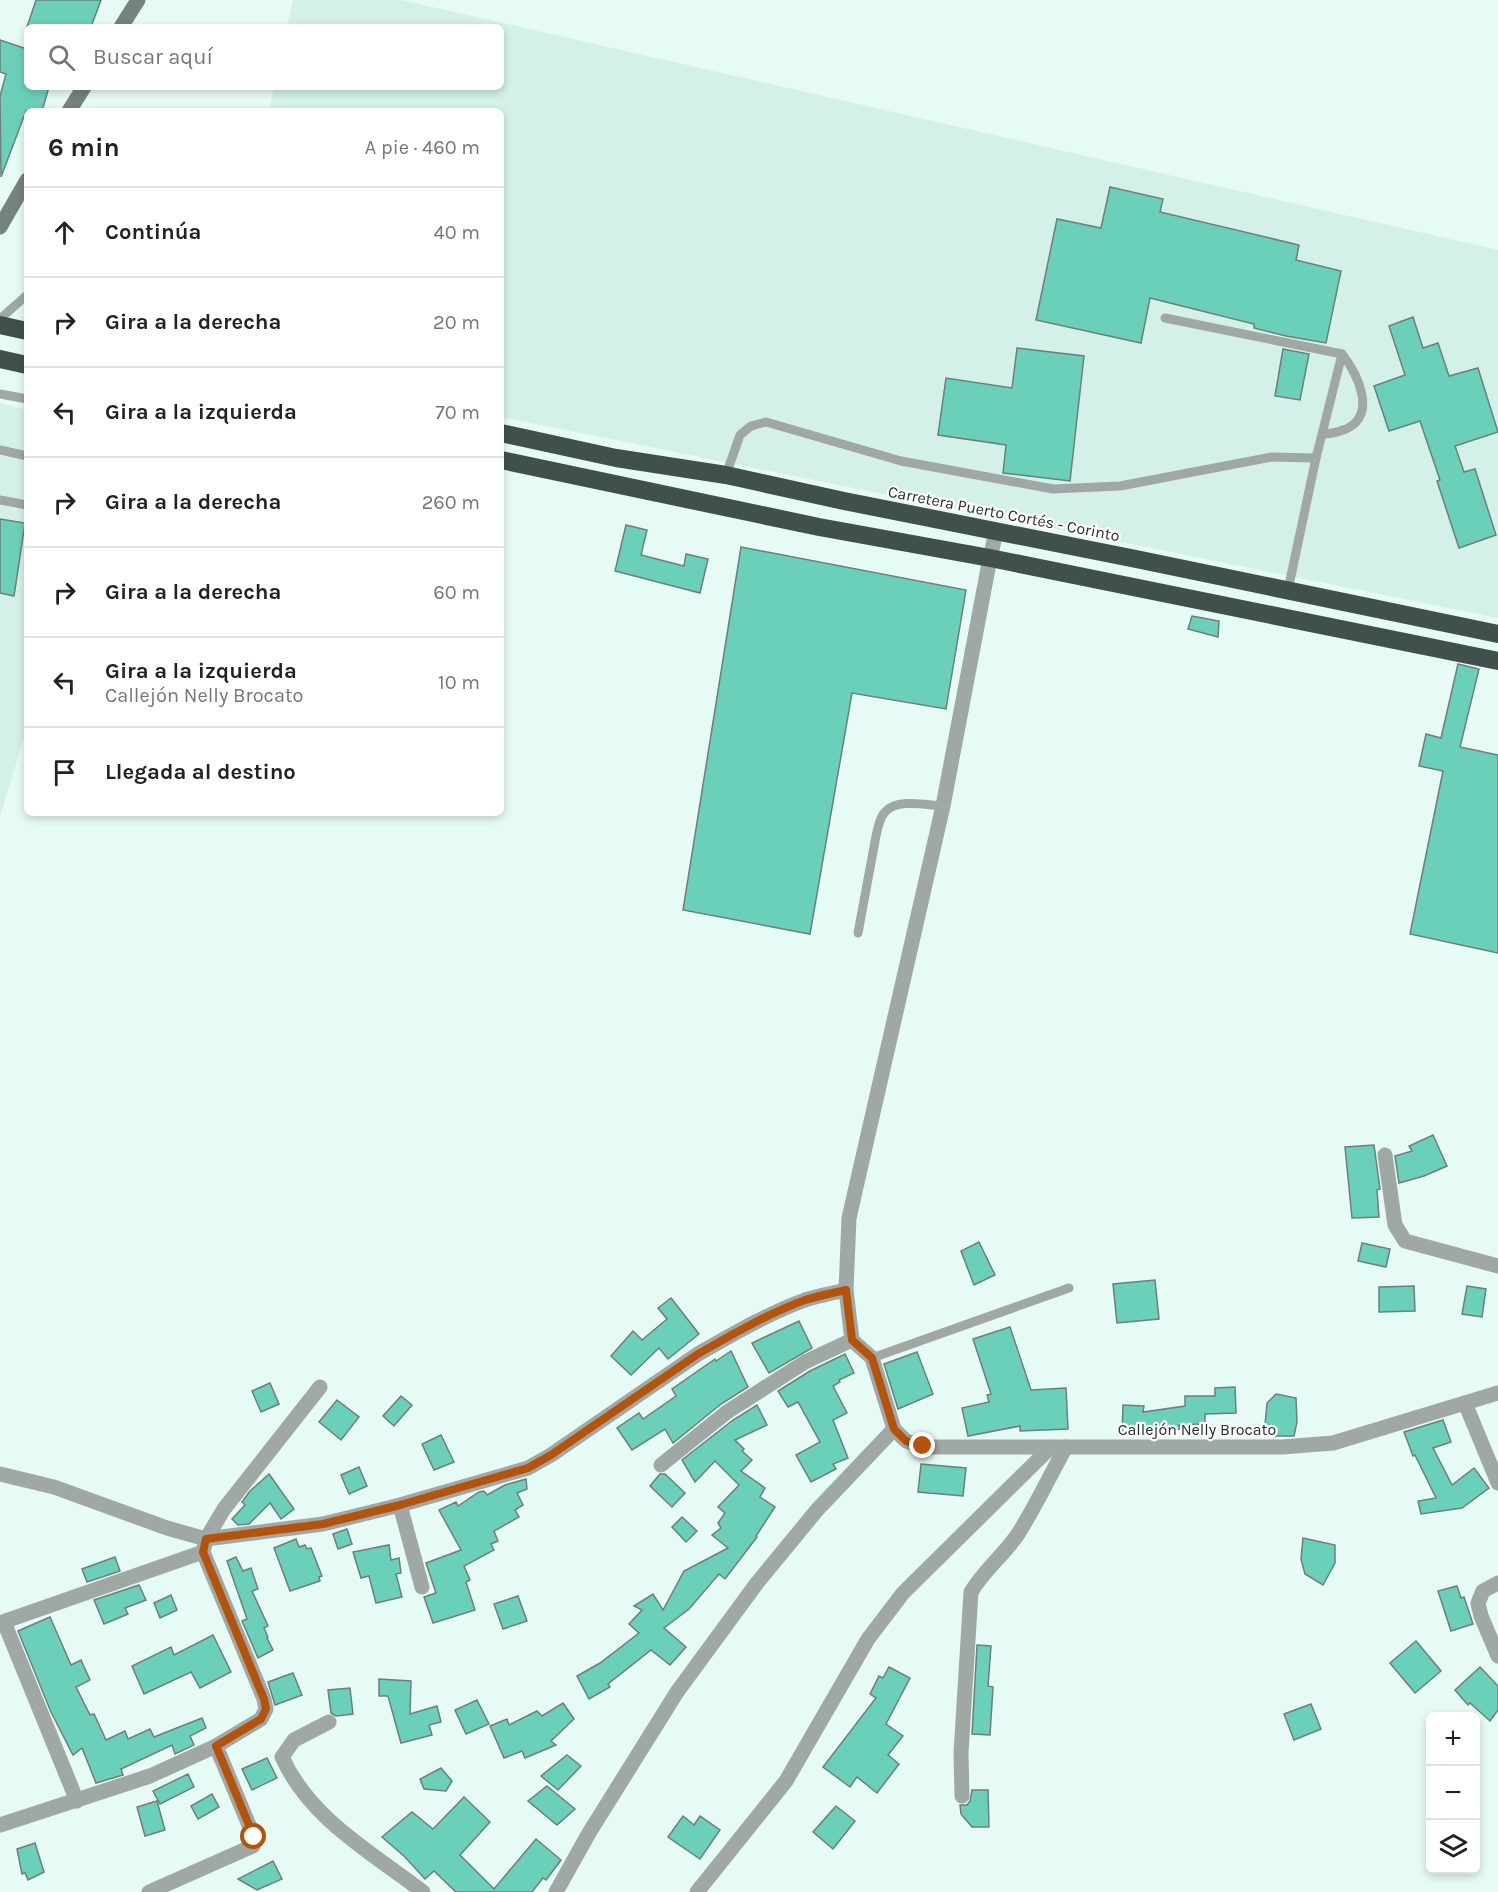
<!DOCTYPE html>
<html lang="es">
<head>
<meta charset="utf-8">
<style>
	body { margin:0; font-family:Karla,sans-serif; background:#f2f2f2; color:#222 }
	.controls { position:absolute; right:18px; bottom:18px; display:grid; overflow:hidden; border-radius:9px; box-shadow:0 3px 9px #0003 }
	.controls button { width:54px; height:54px; display:grid; place-items:center; padding:0; border:0; border-bottom:2px solid #e0e0e0; background:#fff; color:#222; font:30px sans-serif }
	.stop { position:absolute; width:18px; height:18px; margin:-14px; border:4px solid #b45309; border-radius:50%; background:#fff }
	.stop.end { background:#b45309; border-color:#fff; box-shadow:0 2px 6px #0008 }
	.list { margin:0; padding:0; list-style:none }
	h2 { display:flex; justify-content:space-between; align-items:center; height:78px; margin:0; padding:0 24px; font-size:26px }
	h2 small { font-size:20px; font-weight:400; color:#767676 }
	.list li { display:grid; grid-template-columns:39px 1fr auto; gap:18px; align-items:center; box-sizing:border-box; height:90px; padding:0 24px; border-top:2px solid #e0e0e0 }
	.list b { display:block; font-size:22px; white-space:nowrap }
	.list p { margin:0; font-size:20px; white-space:nowrap; color:#767676 }
	.list em { font-size:20px; font-style:normal; color:#767676 }
	.icon { flex:none; width:33px; height:33px; fill:none; stroke:currentColor; stroke-width:2; stroke-linecap:round; stroke-linejoin:round }
	.map { position:relative; flex:none; width:1498px; height:1892px; overflow:hidden }
	.search { position:absolute; background:#fff; box-shadow:0 3px 9px #0003; left:24px; top:24px; width:480px; height:66px; display:flex; align-items:center; gap:15px; box-sizing:border-box; padding:0 21px; border-radius:9px; color:#767676; font-size:22px }
	.panel { position:absolute; background:#fff; box-shadow:0 3px 9px #0003; left:24px; top:108px; width:480px; height:708px; border-radius:9px }
	.map>svg:first-child { display:block }
	.built { fill:#d4f1e9 }
	.building { fill:#6bd0b9; stroke:#6d7f7a; stroke-width:1.5 }
	.lines { fill:none; stroke-linecap:round; stroke-linejoin:round }
	.lane { stroke:#a0a8a6; stroke-width:9 }
	.street { stroke:#a0a8a6; stroke-width:15 }
	.secondary { stroke:#76827f; stroke-width:15 }
	.highway { stroke:#40514d; stroke-width:18 }
	.route { stroke:#b45309; stroke-width:8 }
	.labels { text-anchor:middle; stroke-width:4.5; stroke-linejoin:round; paint-order:stroke }
	.street-label { font-size:16px; fill:#262e2c; stroke:#fff }
</style>
</head>
<body>
<div class="map">
<svg width="1498" height="1892" viewBox="0 0 1498 1892">
	<rect width="100%" height="100%" fill="#e7fbf6"/>
	<g class="built">
		<path d="M293,0H402L1498,250V618L501,417V111H269L274,87H501V27H287Z"/>
		<path d="M0,403L27,410V728L0,816Z"/>
	</g>
	<g class="building">
		<path d="M36,0H101L91,27H27Z"/>
		<path d="M0,40L27,49V87H49L42,111H26L1,177L0,96L6,74L0,72Z"/>
		<path d="M1110,187L1163,199L1160,212L1299,245L1296,260L1341,271L1326,343L1286,336L1254,328V324L1150,298L1141,343L1036,320L1057,219L1101,228Z"/>
		<path d="M1413,317L1423,348L1438,343L1449,376L1478,368L1498,432L1455,446L1464,472L1475,469L1496,535L1459,548L1437,481L1440,480L1420,421L1389,431L1374,386L1405,375L1389,326Z"/>
		<path d="M1017,348L1084,356L1070,481L1003,473L1006,445L938,435L946,378L1012,388Z"/>
		<path d="M1283,349L1309,354L1300,400L1275,396Z"/>
		<path d="M0,519L25,523L14,596L0,593Z"/>
		<path d="M626,525L647,530L641,555L684,566L686,554L708,559L700,593L615,571Z"/>
		<path d="M741,547L966,590L946,709L852,693L810,934L683,910Z"/>
		<path d="M1192,616L1219,621L1218,637L1188,629Z"/>
		<path d="M1458,664L1479,669L1460,747L1498,755V953L1410,934L1443,771L1419,766L1426,734L1441,738Z"/>
		<path d="M1433,1135L1447,1166L1424,1176L1399,1183L1395,1156L1412,1151L1409,1146Z"/>
		<path d="M1374,1145L1380,1189L1377,1190L1379,1217L1352,1218L1345,1147Z"/>
		<path d="M979,1242L995,1275L974,1285L961,1251Z"/>
		<path d="M1362,1243L1390,1249L1386,1267L1358,1261Z"/>
		<path d="M1155,1280L1159,1319L1117,1323L1113,1284Z"/>
		<path d="M1414,1286L1415,1311L1379,1312V1287Z"/>
		<path d="M1467,1286L1486,1289L1482,1317L1462,1314Z"/>
		<path d="M671,1298L699,1334L668,1359L659,1348L631,1375L611,1356L633,1331L642,1340L667,1319L658,1308Z"/>
		<path d="M799,1321L812,1348L769,1373L752,1343Z"/>
		<path d="M1010,1327L1031,1390L1066,1388L1068,1429L1020,1431V1426L968,1436L962,1408L989,1402L987,1395L991,1394L973,1339Z"/>
		<path d="M731,1351L748,1387L721,1404L673,1443L665,1429L632,1450L617,1428L639,1413L643,1419L676,1396L672,1389L715,1359L716,1361Z"/>
		<path d="M917,1352L933,1394L898,1409L884,1364Z"/>
		<path d="M845,1354L854,1373L839,1380L840,1382L833,1386L847,1413L833,1420L848,1458L833,1464L836,1469L811,1482L796,1455L820,1442L798,1402L788,1407L778,1391L810,1371Z"/>
		<path d="M270,1383L279,1404L261,1412L252,1391Z"/>
		<path d="M1235,1387L1236,1413L1205,1414V1424L1179,1425L1180,1429L1138,1435H1122L1123,1405L1144,1406L1143,1412L1185,1406V1396H1215V1388Z"/>
		<path d="M1276,1394L1296,1398L1297,1422L1294,1436H1264L1267,1403Z"/>
		<path d="M401,1396L412,1405L394,1426L383,1416Z"/>
		<path d="M337,1400L359,1417L341,1440L319,1422Z"/>
		<path d="M757,1405L767,1425L735,1440L744,1449L742,1451L752,1460L741,1471L765,1488L760,1497L775,1507L756,1536L757,1537L725,1579L719,1574L689,1609L664,1628L686,1647L670,1665L651,1650L608,1684L610,1687L589,1699L577,1676L600,1663L639,1633L629,1624L642,1610L634,1606L653,1594L663,1610L684,1571L728,1548L712,1535L721,1528L718,1523L725,1513L718,1507L739,1485L715,1461L695,1482L682,1460L733,1420Z"/>
		<path d="M1443,1420L1451,1442L1433,1448L1452,1485L1474,1468L1489,1488L1462,1508L1421,1514L1418,1501L1436,1498L1415,1455L1413,1456L1404,1432Z"/>
		<path d="M441,1435L454,1462L434,1470L422,1444Z"/>
		<path d="M921,1464L966,1468L963,1496L918,1492Z"/>
		<path d="M359,1467L367,1486L349,1494L341,1475Z"/>
		<path d="M269,1474L294,1509L281,1519L270,1503L249,1524L238,1525L232,1519L245,1505L242,1502L250,1491Z"/>
		<path d="M660,1474H665L685,1493L672,1507L650,1486Z"/>
		<path d="M526,1479L527,1489L517,1493L523,1505L515,1510L519,1517L494,1531L498,1541L491,1544L494,1550L464,1566L470,1580L466,1582L475,1610L433,1623L424,1597L436,1593L426,1563L461,1550L439,1510L456,1502L458,1506L479,1492L484,1491L487,1495L505,1485Z"/>
		<path d="M682,1517L697,1531L686,1542L672,1527Z"/>
		<path d="M347,1529L352,1544L338,1549L333,1534Z"/>
		<path d="M1303,1538L1335,1545V1563L1323,1585L1305,1574L1301,1559Z"/>
		<path d="M296,1539L299,1547L305,1545L307,1549L311,1548L322,1576L319,1577L320,1581L290,1591L274,1548Z"/>
		<path d="M389,1545L391,1560L399,1558L401,1573L396,1574L402,1597L376,1603L369,1576L361,1578L353,1552Z"/>
		<path d="M115,1557L120,1571L87,1582L82,1569Z"/>
		<path d="M236,1557L243,1571L251,1568L258,1589L252,1591L268,1626L264,1628L268,1637L267,1638L273,1650L258,1658L242,1621L247,1619L227,1561Z"/>
		<path d="M139,1585L146,1600L125,1608L128,1614L104,1624L94,1600Z"/>
		<path d="M1457,1586L1461,1598L1464,1597L1473,1624L1451,1631L1438,1591Z"/>
		<path d="M171,1595L177,1610L160,1618L154,1603Z"/>
		<path d="M518,1596L527,1621L503,1629L494,1604Z"/>
		<path d="M50,1617L71,1665L81,1660L90,1680L76,1687L90,1715L94,1714L106,1740L125,1731L128,1739L150,1729L154,1737L202,1718L206,1728L190,1736L194,1745L175,1754L172,1745L121,1769L123,1775L96,1783L82,1748L73,1755L51,1712L18,1631Z"/>
		<path d="M213,1635L231,1672L200,1688L191,1672L144,1694L132,1666L171,1647L174,1655Z"/>
		<path d="M1416,1641L1441,1671L1415,1693L1390,1663Z"/>
		<path d="M977,1645L991,1646L988,1686L993,1687L990,1735L972,1734Z"/>
		<path d="M889,1667L910,1678L886,1724L903,1736L888,1755L899,1764L877,1793L857,1777L850,1787L823,1767L876,1698L870,1694L879,1676L883,1678Z"/>
		<path d="M1480,1667L1498,1686V1710L1490,1721L1470,1703L1468,1705L1455,1690Z"/>
		<path d="M293,1673L302,1695L275,1705L268,1682Z"/>
		<path d="M379,1679L411,1681L410,1714L437,1706L441,1722L429,1725L432,1735L401,1743L388,1696H379Z"/>
		<path d="M350,1688L353,1714L336,1716L331,1713L328,1690Z"/>
		<path d="M477,1700L489,1724L466,1734L455,1710Z"/>
		<path d="M563,1703L574,1719L551,1741L556,1745L525,1758L522,1751L504,1758L490,1726L507,1719L509,1725L537,1711L542,1716Z"/>
		<path d="M1311,1704L1321,1729L1294,1740L1284,1714Z"/>
		<path d="M567,1755L581,1766L558,1790L541,1776Z"/>
		<path d="M267,1758L277,1778L252,1790L242,1769Z"/>
		<path d="M441,1768L452,1781L446,1791L424,1789L420,1779Z"/>
		<path d="M188,1774L194,1787L160,1804L153,1791Z"/>
		<path d="M547,1786L575,1809L557,1825L528,1801Z"/>
		<path d="M972,1790H988L989,1827H972L961,1814L960,1805H967L970,1801Z"/>
		<path d="M212,1794L219,1807L198,1819L191,1806Z"/>
		<path d="M464,1797L490,1822L460,1855L494,1889L536,1839L561,1860L546,1880L543,1878L532,1892H456L434,1871L425,1879L405,1857L382,1837L412,1812L433,1829Z"/>
		<path d="M157,1801L165,1830L145,1836L137,1807Z"/>
		<path d="M836,1806L855,1821L833,1849L813,1832Z"/>
		<path d="M683,1816L694,1825L700,1816L720,1830L700,1859L668,1837Z"/>
		<path d="M35,1843L44,1872L28,1880L25,1873L22,1874L17,1849Z"/>
		<path d="M273,1861L282,1879L257,1890L238,1879Z"/>
	</g>
	<g class="lines">
		<g class="lane">
			<path d="M1165,318L1342,354L1316,458L1288,590"/>
			<path d="M0,319L27,295"/>
			<path d="M0,394L27,399"/>
			<path d="M1323,434C1331,434 1338,432 1346,429C1378,415 1357,373 1342,354"/>
			<path d="M0,450L27,456"/>
			<path d="M726,475L740,435L751,426L766,422L901,461L1053,489L1120,486L1272,457L1316,458"/>
			<path d="M0,500L27,505"/>
			<path d="M858,933L876,836C878,828 879,818 885,812C897,798 926,805 943,806"/>
			<path d="M872,1358L1069,1288"/>
		</g>
		<g class="street">
			<path d="M996,532L990,558L943,806L849,1218L846,1290L852,1340L872,1358L894,1429L906,1441L923,1447H1282L1333,1443L1498,1393"/>
			<path d="M1385,1155L1395,1225L1405,1241L1498,1266"/>
			<path d="M1465,1403L1498,1483"/>
			<path d="M661,1465L727,1412L805,1362L852,1340"/>
			<path d="M0,1474L54,1487L167,1528L206,1539L323,1524L400,1505L528,1468L551,1455L698,1354C733,1334 767,1314 805,1300C818,1296 832,1293 846,1290"/>
			<path d="M400,1505L422,1587"/>
			<path d="M1498,1583L1483,1591L1478,1603L1481,1616L1498,1656"/>
			<path d="M4,1622L77,1801"/>
			<path d="M0,1623L203,1552"/>
			<path d="M329,1722L294,1740L282,1757C310,1819 371,1852 423,1892"/>
			<path d="M962,1796L961,1753L971,1592C984,1570 1004,1555 1018,1534C1036,1506 1050,1475 1066,1447"/>
			<path d="M0,1825L150,1776L216,1746L261,1719L266,1709L264,1699L203,1552L206,1539L224,1509L320,1387"/>
			<path d="M149,1892L253,1846L254,1837L216,1746"/>
			<path d="M556,1892L589,1833L677,1692L757,1583L817,1510L894,1429"/>
			<path d="M697,1892L786,1781L868,1639L903,1593L1051,1447"/>
		</g>
		<g class="secondary">
			<path d="M121,27L138,0"/>
			<path d="M69,111L84,87"/>
			<path d="M0,227L27,180"/>
		</g>
		<g class="highway">
			<path d="M0,325L27,331"/>
			<path d="M0,359L27,365"/>
			<path d="M501,433L616,458L726,475L844,501L1136,559L1498,634"/>
			<path d="M501,460L819,527L990,558L1498,661"/>
		</g>
	</g>
	<g class="lines">
		<path class="route" d="M254,1837L216,1746L261,1719L266,1709L264,1699L203,1552L206,1539L323,1524L400,1505L528,1468L551,1455L698,1354C733,1334 767,1314 805,1300C818,1296 832,1293 846,1290L852,1340L872,1358L894,1429L906,1441L923,1446"/>
	</g>
	<g class="labels">
		<g class="street-label">
			<text transform="translate(1004 513) rotate(11)" y="6">Carretera Puerto Cortés - Corinto</text>
			<text x="1197" y="1435">Callejón Nelly Brocato</text>
		</g>
	</g>
</svg>
<div class="controls">
<button>+</button>
<button>−</button>
<button><svg class="icon" aria-label="layers" viewBox="0 0 24 24"><path d="M12 4l9 5-9 5-9-5zM3 14l9 5 9-5"/></svg></button>
</div>
<div class="stop" style="left:254px;top:1837px"></div>
<div class="stop end" style="left:923px;top:1446px"></div>
<div class="search"><svg class="icon" aria-label="search" viewBox="0 0 24 24"><circle cx="10" cy="10" r="6"/><path d="M15 15l6 6"/></svg>Buscar aquí</div>
<section class="panel">
<h2>6 min<small>A pie · 460 m</small></h2>
<ul class="list">
<li><svg class="icon" aria-label="ahead" viewBox="0 0 24 24"><path d="M12 20V5M6 11l6-6 6 6"/></svg><div><b>Continúa</b></div><em>40 m</em></li>
<li><svg class="icon" aria-label="right" viewBox="0 0 24 24"><path d="M7 20v-9h11M14 6l5 5-5 5"/></svg><div><b>Gira a la derecha</b></div><em>20 m</em></li>
<li><svg class="icon" aria-label="left" viewBox="0 0 24 24"><path d="M17 20v-9H6M10 6l-5 5 5 5"/></svg><div><b>Gira a la izquierda</b></div><em>70 m</em></li>
<li><svg class="icon" aria-label="right" viewBox="0 0 24 24"><path d="M7 20v-9h11M14 6l5 5-5 5"/></svg><div><b>Gira a la derecha</b></div><em>260 m</em></li>
<li><svg class="icon" aria-label="right" viewBox="0 0 24 24"><path d="M7 20v-9h11M14 6l5 5-5 5"/></svg><div><b>Gira a la derecha</b></div><em>60 m</em></li>
<li><svg class="icon" aria-label="left" viewBox="0 0 24 24"><path d="M17 20v-9H6M10 6l-5 5 5 5"/></svg><div><b>Gira a la izquierda</b><p>Callejón Nelly Brocato</p></div><em>10 m</em></li>
<li><svg class="icon" aria-label="arrive" viewBox="0 0 24 24"><path d="M6 21V4h12l-3 4 3 4H6"/></svg><div><b>Llegada al destino</b></div></li>
</ul>
</section>
</div>
</body>
</html>
